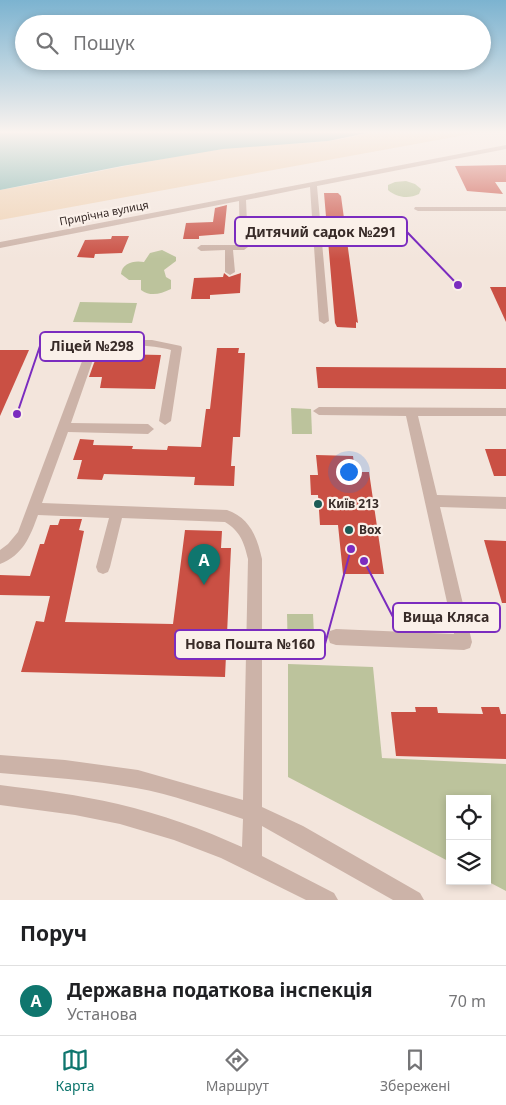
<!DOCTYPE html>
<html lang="uk">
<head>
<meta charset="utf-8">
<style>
	body { margin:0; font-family:"Noto Sans",sans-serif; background:#f6f6f6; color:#202124 }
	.controls { position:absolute; right:15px; bottom:15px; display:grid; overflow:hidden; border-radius:0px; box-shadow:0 2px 8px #0003 }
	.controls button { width:45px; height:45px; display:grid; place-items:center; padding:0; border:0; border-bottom:1px solid #e0e0e0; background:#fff; color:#202124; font:25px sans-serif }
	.you { position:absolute; left:348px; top:471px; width:18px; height:18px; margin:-12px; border:4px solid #fff; border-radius:50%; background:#1a73e8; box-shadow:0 0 0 8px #1a73e833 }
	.badge { display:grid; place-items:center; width:32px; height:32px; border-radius:50%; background:#0f766e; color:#fff; font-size:16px; font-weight:700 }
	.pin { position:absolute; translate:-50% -41px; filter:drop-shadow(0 1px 2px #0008) }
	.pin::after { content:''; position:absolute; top:26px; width:18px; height:15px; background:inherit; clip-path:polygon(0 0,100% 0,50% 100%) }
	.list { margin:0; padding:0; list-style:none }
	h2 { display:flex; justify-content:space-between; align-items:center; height:65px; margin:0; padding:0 20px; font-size:21px }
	h2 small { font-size:16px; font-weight:400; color:#757577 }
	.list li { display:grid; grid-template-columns:32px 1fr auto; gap:15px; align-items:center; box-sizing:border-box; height:70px; padding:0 20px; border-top:1px solid #e0e0e0 }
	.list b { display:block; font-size:19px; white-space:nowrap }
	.list p { margin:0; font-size:16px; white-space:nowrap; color:#757577 }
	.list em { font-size:16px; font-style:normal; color:#757577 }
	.icon { flex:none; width:28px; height:28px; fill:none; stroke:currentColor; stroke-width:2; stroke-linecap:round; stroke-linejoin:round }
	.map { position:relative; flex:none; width:506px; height:900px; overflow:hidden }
	.search { position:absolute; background:#fff; box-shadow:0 2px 8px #0003; left:15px; right:15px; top:15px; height:55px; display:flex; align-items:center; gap:12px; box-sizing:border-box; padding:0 18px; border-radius:28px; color:#757577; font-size:19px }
	.sheet { height:135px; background:#fff }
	nav { display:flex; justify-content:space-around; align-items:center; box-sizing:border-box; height:70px; border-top:1px solid #e0e0e0; background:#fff; font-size:14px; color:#757577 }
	nav a { display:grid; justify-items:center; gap:2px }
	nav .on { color:#0f766e }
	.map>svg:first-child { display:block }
	.green { fill:#bcc39c }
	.sand { fill:#efd1b2 }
	.water { fill:#7ab1ab }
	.building { fill:#ca5044 }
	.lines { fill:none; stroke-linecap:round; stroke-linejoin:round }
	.minor { fill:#ccb3a8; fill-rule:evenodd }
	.poi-dot { fill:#1c5b56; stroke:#faf0e9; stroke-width:2 }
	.labels { text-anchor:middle; stroke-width:4.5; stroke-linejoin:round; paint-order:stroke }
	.far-street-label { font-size:11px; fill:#382b28; stroke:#faf0e9 }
	.poi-label { font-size:12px; font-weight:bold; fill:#382b28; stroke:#faf0e9; text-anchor:start }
	.leader { fill:none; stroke:#7b2cbf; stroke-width:2 }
	.callout-dot { fill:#7b2cbf; stroke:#faf0e9; stroke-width:2 }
	.callout { fill:#faf0e9; stroke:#7b2cbf; stroke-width:2 }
	.callout-label { font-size:14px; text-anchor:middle; font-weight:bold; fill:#382b28 }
</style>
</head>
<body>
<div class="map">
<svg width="506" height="900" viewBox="0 0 506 900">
	<rect width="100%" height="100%" fill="#f3e5dc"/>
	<g class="green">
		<path d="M406,181L415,184L421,189L419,194C409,199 397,198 388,190V185L395,182Z"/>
		<path d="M162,250L176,257V261L164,270L166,277L171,280V289C160,294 151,297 141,290V280H129L121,274C122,263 134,260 144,262L150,253Z"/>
		<path d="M80,302L137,303L132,323L73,322Z"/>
		<path d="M291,408L311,409L312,434H292Z"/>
		<path d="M287,614H313L315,656L288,655Z"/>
		<path d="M288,664L373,667L382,758L506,764V891L487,881V799H450V862L288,777Z"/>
	</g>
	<path class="sand" d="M367,133H476L0,220V190C76,177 151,159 228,148C274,142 322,147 367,133Z"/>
	<path class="water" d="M0,133H367L328,141L223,149L122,166L0,190Z"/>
	<g class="building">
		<path d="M506,165V182H495L503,194L467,191L455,166Z"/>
		<path d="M324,193H338L341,196L358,323L356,322V328L337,327L335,323Z"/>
		<path d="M227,205L224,234L199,236V239H183L186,223L213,222L215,208Z"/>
		<path d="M112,236H129L122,253L95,254L94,258L77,257L85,240L111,239Z"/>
		<path d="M224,273L229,277L241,273L240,293L210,295V299H191L194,278L223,277Z"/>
		<path d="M490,287H506V322Z"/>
		<path d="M217,348H239L238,353H245L240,437H233L231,466H235L234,486L194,485L195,477L104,474L102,480L77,479L82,460H73L80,439L94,440L93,445L133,446L132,449L167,450L168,446L201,447L206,409H210Z"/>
		<path d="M0,350H29L0,416Z"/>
		<path d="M114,354L161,355L155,389L100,388L102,377H89L94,363L98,356H114Z"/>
		<path d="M316,367L506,368V389L318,388Z"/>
		<path d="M485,449H506V476H494Z"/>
		<path d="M316,455L353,456L355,472H369L384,574H343L338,525H320L318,495H311L310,475H318Z"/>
		<path d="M60,519H82L79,530L84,531L65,622L173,624L185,530L222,531L221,548H231L225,677L21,672L36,621L44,622L50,596L0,595V575L30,576L40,544H44L50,525H58Z"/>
		<path d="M484,540L506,541V603H502Z"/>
		<path d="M415,707H437L438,713L483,714L481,707H499L501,714H506V759L396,756L391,712H416Z"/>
	</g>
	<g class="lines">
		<g class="minor">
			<path d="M506,145V149L317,186L329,321L324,324L319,321L310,187L246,200L248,247L244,250H233L235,272L230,275L225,272V250L201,251L197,248L201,245H240L239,201L0,248V242Z"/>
			<path d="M415,207H506V211H418L414,209Z"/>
			<path d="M117,340H152L181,346L182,348L171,421L165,425L159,421L171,350C152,345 108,341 94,357L71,423L148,424L154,429L148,434L68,432L42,503L227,510C250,518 257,537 262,559V807L303,826L420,893L424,900H393L262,826V856L334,893L338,900H306L221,858L174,840L120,824L75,815L0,805V785C40,790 79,795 118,804C161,814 202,829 242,847L243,819C210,808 170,794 136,788C91,780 46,777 0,773V755L65,760L138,770L243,800L248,559C244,542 240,531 225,522L122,518L110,567L108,572L103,574L98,572L96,567L109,518L38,515C30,537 23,555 0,564V550L8,544L18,532L84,356L95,344Z"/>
			<path d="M319,407L506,408V416H418L437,495L506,497V509L440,507L472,642L470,648L464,650L336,645L330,643L328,637L330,631L336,629L454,634L406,416L319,415L313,411Z"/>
		</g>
	</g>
	<linearGradient id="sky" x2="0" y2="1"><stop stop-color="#7cb3d0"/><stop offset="0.51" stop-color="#faf3ef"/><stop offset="1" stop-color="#faf3ef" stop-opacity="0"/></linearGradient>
	<rect width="506" height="259" fill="url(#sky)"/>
	<g class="poi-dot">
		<circle cx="318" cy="504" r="5"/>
		<circle cx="349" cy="530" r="5"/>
	</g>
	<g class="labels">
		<g class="far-street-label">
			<text transform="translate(104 213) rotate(-11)" y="4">Прирічна вулиця</text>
		</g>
		<g class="poi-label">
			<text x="328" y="508">Київ 213</text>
			<text x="359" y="534">Box</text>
		</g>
	</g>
	<path class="leader" d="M458 285L407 232M17 414L40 346M364 561L393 617M351 549L325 644"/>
	<g class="callout-dot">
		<circle cx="458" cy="285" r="5"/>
		<circle cx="17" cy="414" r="5"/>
		<circle cx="364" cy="561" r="5"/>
		<circle cx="351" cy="549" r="5"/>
	</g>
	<g class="callout">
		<rect x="235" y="217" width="172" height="29" rx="5"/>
		<rect x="40" y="332" width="104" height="29" rx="5"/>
		<rect x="393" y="603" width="107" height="29" rx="5"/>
		<rect x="175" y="630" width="150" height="29" rx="5"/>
	</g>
	<g class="callout-label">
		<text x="321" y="237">Дитячий садок №291</text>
		<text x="92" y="351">Ліцей №298</text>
		<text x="446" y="622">Вища Кляса</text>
		<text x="250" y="649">Нова Пошта №160</text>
	</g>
</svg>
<div class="controls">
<button><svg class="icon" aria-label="locate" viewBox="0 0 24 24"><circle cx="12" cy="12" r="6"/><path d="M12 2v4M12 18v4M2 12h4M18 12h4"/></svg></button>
<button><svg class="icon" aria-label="layers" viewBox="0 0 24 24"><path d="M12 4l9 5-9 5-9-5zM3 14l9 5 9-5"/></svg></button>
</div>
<div class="you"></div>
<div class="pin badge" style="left:204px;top:585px">A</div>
<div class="search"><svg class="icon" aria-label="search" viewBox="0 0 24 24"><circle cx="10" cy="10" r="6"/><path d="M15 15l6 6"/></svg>Пошук</div>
</div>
<section class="sheet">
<h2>Поруч<small></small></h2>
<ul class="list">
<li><span class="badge">A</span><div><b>Державна податкова інспекція</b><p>Установа</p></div><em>70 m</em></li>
</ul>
</section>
<nav>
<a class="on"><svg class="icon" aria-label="map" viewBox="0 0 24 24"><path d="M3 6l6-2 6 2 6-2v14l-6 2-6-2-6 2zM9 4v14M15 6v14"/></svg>Карта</a>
<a><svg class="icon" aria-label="directions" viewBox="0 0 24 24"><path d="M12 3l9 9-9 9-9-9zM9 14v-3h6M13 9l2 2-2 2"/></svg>Маршрут</a>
<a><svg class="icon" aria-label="saved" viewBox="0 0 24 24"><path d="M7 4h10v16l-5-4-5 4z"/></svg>Збережені</a>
</nav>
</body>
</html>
